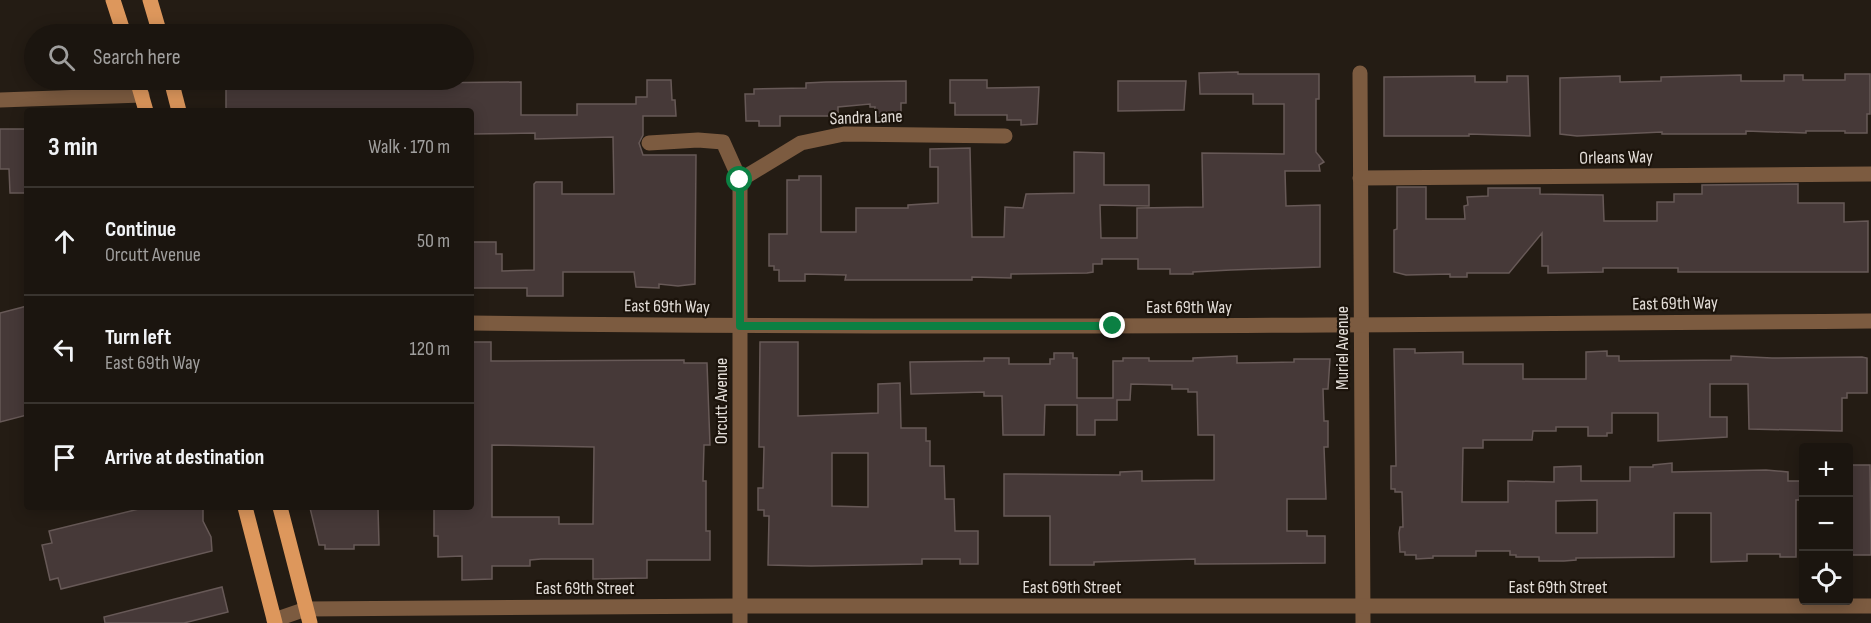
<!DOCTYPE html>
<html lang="en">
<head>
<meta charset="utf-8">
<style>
	body { margin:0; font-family:"Sofia Sans Condensed",sans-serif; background:#28221d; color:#f1f3f6 }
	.controls { position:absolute; right:18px; bottom:18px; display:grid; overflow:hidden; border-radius:6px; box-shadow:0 3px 15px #0003 }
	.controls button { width:54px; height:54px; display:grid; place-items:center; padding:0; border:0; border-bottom:2px solid #39342f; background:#1b150f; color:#f1f3f6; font:30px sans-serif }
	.stop { position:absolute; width:18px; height:18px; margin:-14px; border:4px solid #0b8043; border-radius:50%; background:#fff }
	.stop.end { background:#0b8043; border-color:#fff; box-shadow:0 2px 6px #0008 }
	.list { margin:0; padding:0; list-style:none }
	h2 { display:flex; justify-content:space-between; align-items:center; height:78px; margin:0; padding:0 24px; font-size:26px }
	h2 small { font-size:20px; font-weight:400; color:#a09f9e }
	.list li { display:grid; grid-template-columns:39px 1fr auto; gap:18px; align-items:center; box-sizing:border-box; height:108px; padding:0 24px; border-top:2px solid #39342f }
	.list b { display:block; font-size:22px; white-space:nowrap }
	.list p { margin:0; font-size:20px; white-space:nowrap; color:#a09f9e }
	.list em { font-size:20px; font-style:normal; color:#a09f9e }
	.icon { flex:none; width:33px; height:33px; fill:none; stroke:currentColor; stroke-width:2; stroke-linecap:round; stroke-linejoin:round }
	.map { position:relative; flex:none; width:1871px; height:623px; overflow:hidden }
	.search { position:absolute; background:#1b150f; box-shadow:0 3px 15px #0003; left:24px; top:24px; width:450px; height:66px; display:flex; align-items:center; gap:15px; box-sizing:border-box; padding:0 21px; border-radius:33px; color:#a09f9e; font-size:22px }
	.panel { position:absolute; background:#1b150f; box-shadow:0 3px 15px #0003; left:24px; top:108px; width:450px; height:402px; border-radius:6px }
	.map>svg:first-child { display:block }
	.building { fill:#463938; stroke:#675957; stroke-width:1.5; fill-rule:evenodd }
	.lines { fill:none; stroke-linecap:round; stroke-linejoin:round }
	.minor { stroke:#7c5b40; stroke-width:15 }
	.major { stroke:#dd975c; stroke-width:15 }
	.route { stroke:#0b8043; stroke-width:8 }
	.labels { text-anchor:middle; stroke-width:4.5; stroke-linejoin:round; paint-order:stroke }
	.street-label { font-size:18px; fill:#e3ddd8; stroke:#1b130b }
</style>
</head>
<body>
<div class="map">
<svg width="1871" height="623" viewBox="0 0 1871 623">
	<rect width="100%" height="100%" fill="#241c14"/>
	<g class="building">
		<path d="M1238,72V74H1319V99H1316V152L1324,162L1319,165L1320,171H1285L1286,206L1320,205V267L1231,270L1193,272V274H1170V269H1138V259H1102V264H1093V272L1087,273L1011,274V278L972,277V280H845L846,275L805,274V281H779V270H774V266H769V234H787V180H799V176H821V232H856V208H908V205L938,203V167H930V149L970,148L972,237H1004L1005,207L1023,208L1026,194L1074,193V152L1104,153V185H1149V206L1100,205L1101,238H1137V208L1203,207L1202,153L1284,154V104H1253V94H1200L1199,73Z"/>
		<path d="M1845,74H1870V114H1867V133H1845V131H1806V133L1746,131V134H1662V132L1577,136L1560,134V78L1620,76V82L1661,81V77L1741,75V81H1784V75H1803V80H1845Z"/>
		<path d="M1475,76V82H1507V76H1528L1530,136L1469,134V136H1384V77Z"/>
		<path d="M647,80H671L672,100H675L676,116H643V135L639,143L643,155H696L695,284L678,286L659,284V288L636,287L634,272H563V296H527V288H473V242H496V254H502V271L534,270V184L536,182H562V194H614L613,137L535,139V133L471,134V111H226V85L521,82V115H577V104H636V97H647Z"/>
		<path d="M950,80H987V88L1039,87L1037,124L1021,125V120H1007V115H955V103H950Z"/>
		<path d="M906,81V103H901V116H875V107H870V104L838,107V116H780V126H759V121H746L745,94H754V89L806,88V83L826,82Z"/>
		<path d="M1118,81H1186L1184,110L1118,111Z"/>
		<path d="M0,129H27V193H10L9,169H0Z"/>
		<path d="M1798,184V203H1844V222L1868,221V272H1678V268H1603V272L1548,273V266H1542V233L1509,273H1467V277H1450V274L1406,275L1394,272V230L1397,229V187H1426V219H1465L1464,206L1468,205L1467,197L1488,196V188H1540V194L1603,195L1604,221H1657V202H1674V194H1702V185Z"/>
		<path d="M27,306V415L0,422V313Z"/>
		<path d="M471,342H491V361L684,360V363H707L710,445H704L703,481H706V531H710V560H647V578L593,579V559H541L530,560V566H492V579L462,580V556L438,557V536H434V507H471ZM492,445L594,447L593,524H559V517H492Z"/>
		<path d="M760,342H798V416L878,413V384L900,383L901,428H926V441H930V466H944L945,499H954L955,531H978V564H960V559H922V564L811,566L768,565L769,516H764V510H758V488H763L764,447H759ZM832,453H868V507L832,506Z"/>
		<path d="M1394,349H1415V353L1463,352V364H1523V379H1586V352L1607,351V356H1619V361L1731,360V356L1772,358L1862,357L1867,358V393H1847V398H1842V431L1749,429L1748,384H1710V417H1727V437L1658,441V413H1612V433H1607V436H1588V427H1556V431H1533L1532,440H1483V448H1463L1462,502H1508V481L1554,482V467L1581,466V481H1630V467H1653V465L1672,463V472L1766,470L1788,472V481H1803V500H1796V557H1780V554H1747V561L1711,562V513H1674V557L1576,558V560L1564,561H1539V557H1516V555H1510V551H1476V556H1433V558L1416,559V555H1405V552H1400L1399,533L1400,527H1403L1402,492H1395V489H1391V466H1396ZM1597,500V533H1556V501Z"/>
		<path d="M1054,353H1073V358H1077V398H1113V361H1123V358H1149V361H1193V358L1237,356V363L1294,362V359H1330L1328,389H1323L1324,421H1328V447H1324L1326,499H1287V531H1307V536H1325V563L1203,564H1195V559L1094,562V565H1050V516H1004V474L1120,475V472L1142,471V481L1214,480V435H1198L1197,392H1188V389H1172V385L1131,384L1130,400H1117V420H1095V435H1077V405H1045L1044,435H1003L1002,396H984V392L911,394L910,362L984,361V358H1009V364H1050V359H1054Z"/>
		<path d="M1851,465H1870L1871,555H1851Z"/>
		<path d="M147,507H203V521L211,537L212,551L61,589L58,578L50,580L42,545L52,543L49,531Z"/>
		<path d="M310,508H378L379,545H354V549H325V545H319Z"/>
		<path d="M222,587L228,612L184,623H105L104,617Z"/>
	</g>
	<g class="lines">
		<g class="minor">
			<path d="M1360,73L1363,623"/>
			<path d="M0,100L142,95"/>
			<path d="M649,143L698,140L723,142L740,180V623"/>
			<path d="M1360,178L1871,174"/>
			<path d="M740,180L801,143L844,134L1005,136"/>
			<path d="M471,323C938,329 1404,325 1871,321"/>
			<path d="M274,620L306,609L740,606H1871"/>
		</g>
		<g class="major">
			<path d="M113,0L124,34"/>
			<path d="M150,0L160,34"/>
			<path d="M137,80L146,111"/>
			<path d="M171,80L179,111"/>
			<path d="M245,507L275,623"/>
			<path d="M280,507L310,623"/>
		</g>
	</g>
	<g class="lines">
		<path class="route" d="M740,180V326H1113"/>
	</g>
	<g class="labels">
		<g class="street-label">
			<text transform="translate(866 117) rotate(-2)" y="6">Sandra Lane</text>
			<text transform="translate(1616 157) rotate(-1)" y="6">Orleans Way</text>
			<text transform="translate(1675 303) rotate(-1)" y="6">East 69th Way</text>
			<text transform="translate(667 306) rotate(1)" y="6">East 69th Way</text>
			<text x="1189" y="313">East 69th Way</text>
			<text transform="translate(1342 348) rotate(-90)" y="6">Muriel Avenue</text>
			<text transform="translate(721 401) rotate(-90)" y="6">Orcutt Avenue</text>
			<text x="1072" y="593">East 69th Street</text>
			<text x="1558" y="593">East 69th Street</text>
			<text x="585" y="594">East 69th Street</text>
		</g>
	</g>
</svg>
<div class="controls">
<button>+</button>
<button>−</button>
<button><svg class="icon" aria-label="locate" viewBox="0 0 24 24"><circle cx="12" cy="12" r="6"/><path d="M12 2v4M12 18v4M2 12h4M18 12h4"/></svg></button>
</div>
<div class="stop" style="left:740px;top:180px"></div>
<div class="stop end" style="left:1113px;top:326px"></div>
<div class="search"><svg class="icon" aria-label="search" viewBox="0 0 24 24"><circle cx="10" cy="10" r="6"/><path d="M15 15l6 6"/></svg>Search here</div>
<section class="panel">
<h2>3 min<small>Walk · 170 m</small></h2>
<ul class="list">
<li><svg class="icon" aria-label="ahead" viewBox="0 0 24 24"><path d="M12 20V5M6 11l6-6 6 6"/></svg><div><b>Continue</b><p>Orcutt Avenue</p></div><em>50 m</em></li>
<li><svg class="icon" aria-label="left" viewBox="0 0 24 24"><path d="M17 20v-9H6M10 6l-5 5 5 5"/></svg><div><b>Turn left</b><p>East 69th Way</p></div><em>120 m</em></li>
<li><svg class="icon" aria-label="arrive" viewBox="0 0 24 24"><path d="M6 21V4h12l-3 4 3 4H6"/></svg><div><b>Arrive at destination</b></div></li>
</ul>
</section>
</div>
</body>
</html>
